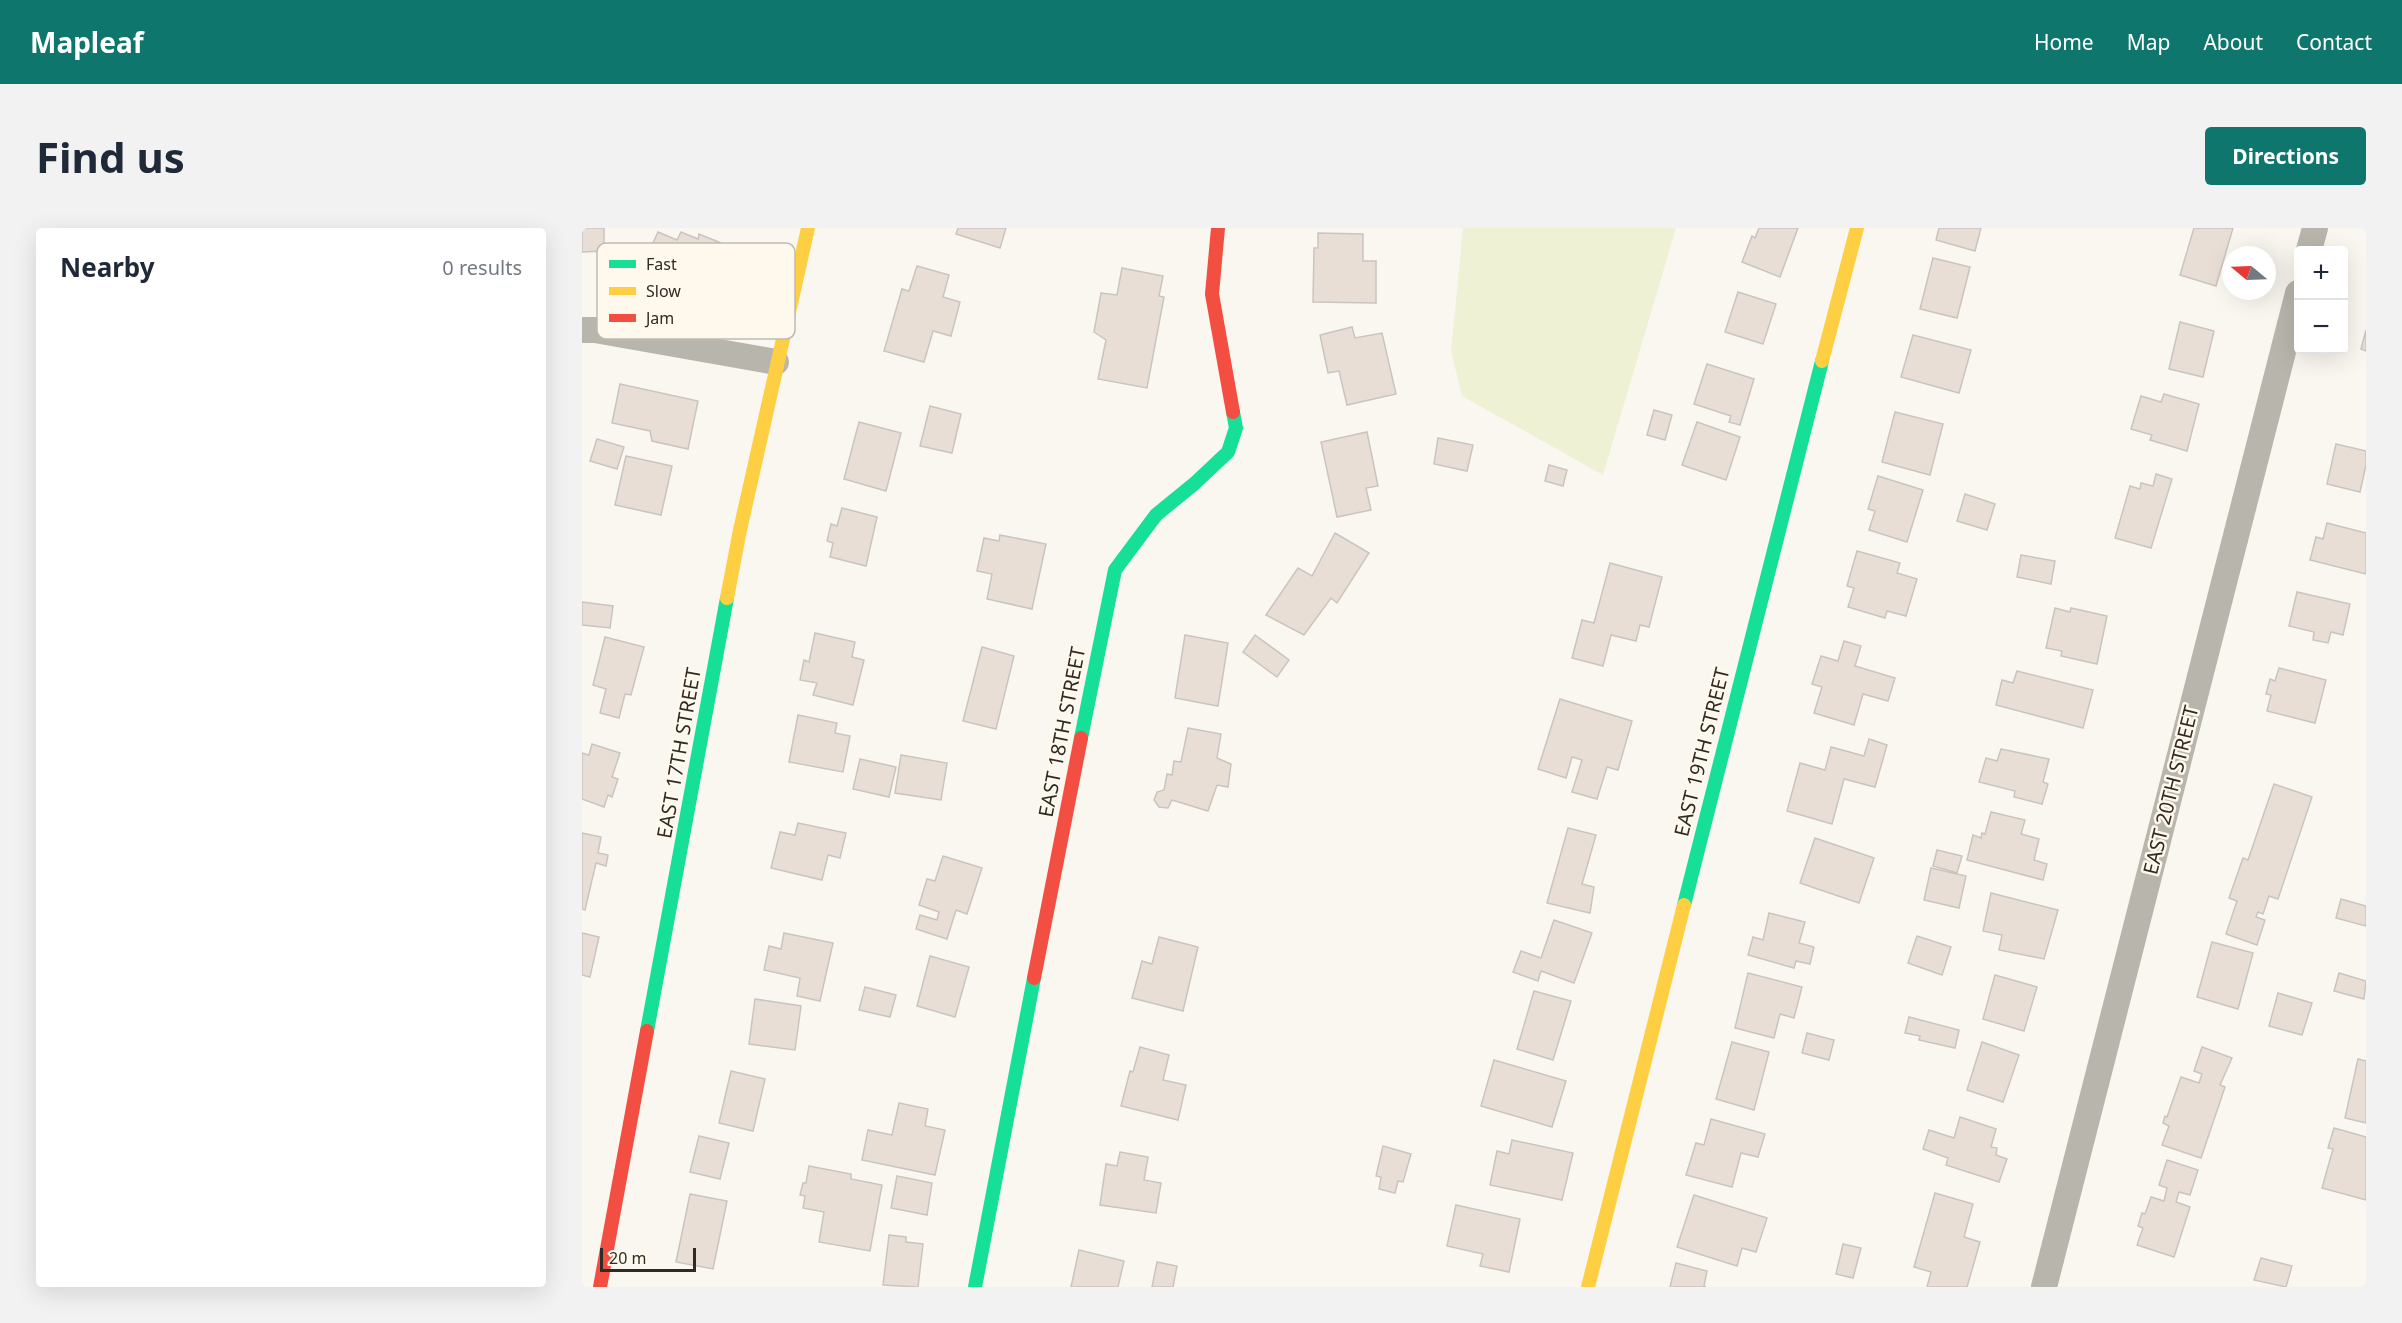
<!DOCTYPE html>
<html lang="en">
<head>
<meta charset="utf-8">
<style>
	body { margin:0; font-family:"Noto Sans",sans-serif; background:#f2f2f3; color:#1f2937 }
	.controls { position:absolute; right:18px; top:18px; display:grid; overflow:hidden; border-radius:6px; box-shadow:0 6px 24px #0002 }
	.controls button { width:54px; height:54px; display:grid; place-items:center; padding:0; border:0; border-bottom:2px solid #e0e1e3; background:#fff; color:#1f2937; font:30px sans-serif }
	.compass { position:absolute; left:1640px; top:18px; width:54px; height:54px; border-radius:50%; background:#fff; box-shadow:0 6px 24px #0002; rotate:289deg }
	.scale { position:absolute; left:18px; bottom:15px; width:96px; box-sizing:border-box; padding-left:6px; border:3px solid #2f2b24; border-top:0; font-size:16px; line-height:21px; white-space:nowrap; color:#2f2b24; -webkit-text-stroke:4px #fef8ed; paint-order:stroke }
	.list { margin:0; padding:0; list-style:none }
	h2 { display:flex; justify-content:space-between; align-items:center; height:78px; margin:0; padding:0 24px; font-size:26px }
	h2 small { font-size:20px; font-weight:400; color:#747a83 }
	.map { position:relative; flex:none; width:1784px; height:1059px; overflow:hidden; border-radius:6px }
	header { display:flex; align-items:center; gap:36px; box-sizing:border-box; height:84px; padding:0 30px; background:#0f766e; color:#fff }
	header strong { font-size:28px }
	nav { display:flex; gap:33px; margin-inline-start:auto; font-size:21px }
	.intro { display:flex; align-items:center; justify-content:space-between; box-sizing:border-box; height:144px; padding:0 36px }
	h1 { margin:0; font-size:42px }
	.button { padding:15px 27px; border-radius:6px; background:#0f766e; color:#fff; font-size:21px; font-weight:700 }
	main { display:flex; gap:36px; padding:0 36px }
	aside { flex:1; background:#fff; border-radius:6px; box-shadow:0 6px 24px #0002 }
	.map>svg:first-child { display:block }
	.green { fill:#eef1d4 }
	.building { fill:#e8ded6; stroke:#cac4c0; stroke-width:1.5 }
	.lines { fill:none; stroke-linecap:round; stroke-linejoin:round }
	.street { stroke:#b8b5ad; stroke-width:26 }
	.fast { stroke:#16e098; stroke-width:14 }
	.slow { stroke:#ffcf43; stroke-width:14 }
	.jam { stroke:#f24e42; stroke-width:14 }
	.labels { text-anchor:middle; stroke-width:5; stroke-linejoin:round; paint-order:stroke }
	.street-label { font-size:20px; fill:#2f2b24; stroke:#fef8ed }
	.key { fill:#fef8ed; stroke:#c0bab1; stroke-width:1.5 }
	.key-label { font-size:16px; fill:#2f2b24 }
</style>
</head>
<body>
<header>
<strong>Mapleaf</strong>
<nav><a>Home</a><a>Map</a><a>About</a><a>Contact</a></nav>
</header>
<div class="intro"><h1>Find us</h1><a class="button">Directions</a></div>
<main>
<aside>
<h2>Nearby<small>0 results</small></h2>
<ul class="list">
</ul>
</aside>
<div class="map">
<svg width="1784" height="1059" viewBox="0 0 1784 1059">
	<rect width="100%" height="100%" fill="#faf7f1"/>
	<path class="green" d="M881,0H1094L1021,247L880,168L869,123Z"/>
	<g class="building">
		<path d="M0,0H22V23L0,24Z"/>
		<path d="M376,0H424L418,20L374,6Z"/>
		<path d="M1177,0H1216L1198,49L1160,34L1170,8L1173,10Z"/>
		<path d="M1357,0H1399L1393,23L1354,12Z"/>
		<path d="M1612,0H1651L1634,58L1598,47Z"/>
		<path d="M76,4L95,12L99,4L116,11L117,6L139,15L119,64L74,44L79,32L66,26Z"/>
		<path d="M736,5L781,6V33H794V75L731,74L732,20H736Z"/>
		<path d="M1351,30L1388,39L1375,90L1338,81Z"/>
		<path d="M335,38L367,47L361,69L378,74L369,108L351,103L342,134L302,123L320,61L327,63Z"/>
		<path d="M540,40L581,48L577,68L582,69L565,160L516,151L524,112L512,104L519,65L535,67Z"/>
		<path d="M1156,64L1194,76L1181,116L1143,104Z"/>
		<path d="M1598,94L1632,103L1621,149L1587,141Z"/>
		<path d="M770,99L773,110L800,105L814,166L765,177L757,143L746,145L738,107Z"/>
		<path d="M1784,102V123L1779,121Z"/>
		<path d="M1331,107L1389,122L1377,165L1319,149Z"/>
		<path d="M1125,136L1172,151L1158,197L1147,194L1149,188L1112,176Z"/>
		<path d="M38,156L116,173L106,221L70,213L68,203L30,195Z"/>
		<path d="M1582,166L1617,176L1605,223L1568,212L1570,207L1549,201L1559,168L1579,174Z"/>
		<path d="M348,178L379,186L370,225L338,218Z"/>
		<path d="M1072,182L1090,187L1083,212L1065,207Z"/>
		<path d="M1313,184L1361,196L1348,247L1300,234Z"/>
		<path d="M277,194L319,205L304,263L262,251Z"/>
		<path d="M1115,194L1158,209L1144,252L1100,237Z"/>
		<path d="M785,204L796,258L784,260L789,282L755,289L739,214Z"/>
		<path d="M856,210L891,217L885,243L852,236Z"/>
		<path d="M15,211L42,219L35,241L8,233Z"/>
		<path d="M1754,216L1784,223V237L1778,264L1745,256Z"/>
		<path d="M44,228L90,238L79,287L33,277Z"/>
		<path d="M967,237L985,242L981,258L963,253Z"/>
		<path d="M1574,246L1590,251L1569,320L1533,310L1548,258L1558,261L1559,255L1571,258Z"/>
		<path d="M1296,248L1341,262L1325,314L1287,302L1293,283L1286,281Z"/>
		<path d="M1383,266L1413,276L1405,302L1375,293Z"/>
		<path d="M260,280L295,289L284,338L248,329L251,315L245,313L249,296L255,298Z"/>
		<path d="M1745,295L1784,305V346L1728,332L1734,309L1741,311Z"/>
		<path d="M753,305L787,325L755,375L749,370L722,407L684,387L716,340L730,348Z"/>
		<path d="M418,307L464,316L450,381L405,371L410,346L395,343L402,310L417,313Z"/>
		<path d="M1275,323L1318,335L1315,345L1335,351L1324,388L1305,383L1303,390L1266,379L1272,360L1265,358Z"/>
		<path d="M1439,327L1473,333L1469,356L1435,349Z"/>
		<path d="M1028,335L1080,349L1067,399L1058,397L1054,413L1029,407L1021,438L990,430L1000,392L1012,395Z"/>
		<path d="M1715,364L1768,376L1761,407L1749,404L1746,415L1731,412L1732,404L1707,398Z"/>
		<path d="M0,374L31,378L28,400L0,397Z"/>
		<path d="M1473,380L1488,384L1489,380L1525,388L1515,436L1479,428L1480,423L1464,420Z"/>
		<path d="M233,405L273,414L270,429L282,432L271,477L231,467L235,455L218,452L222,432L227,434Z"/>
		<path d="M603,407L646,415L636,478L593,470Z"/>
		<path d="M673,407L707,432L695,449L661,424Z"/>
		<path d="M23,409L62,419L49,467L43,466L37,490L18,485L24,461L11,457Z"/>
		<path d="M1262,413L1279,418L1273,438L1313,450L1306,473L1281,466L1272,497L1232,485L1240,459L1230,456L1239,428L1256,433Z"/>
		<path d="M400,419L432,428L414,501L381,493Z"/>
		<path d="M1697,440L1744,452L1733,495L1685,483L1689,467L1684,466L1688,451L1693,453Z"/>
		<path d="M1435,443L1511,462L1501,500L1414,477L1420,452L1431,455Z"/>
		<path d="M978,471L1050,493L1036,542L1025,539L1015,571L990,564L1000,532L990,529L984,550L956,541Z"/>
		<path d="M216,487L255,495L253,505L268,508L261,544L207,534Z"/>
		<path d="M606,500L639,506L635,530L649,536L646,559L635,557L626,583L590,572L586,580L577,579L572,572L575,564L582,562L585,546L590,547L592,533L599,534Z"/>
		<path d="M1287,511L1305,517L1293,559L1262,551L1250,596L1205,583L1218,535L1243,542L1249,519L1282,528Z"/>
		<path d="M10,516L38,525L30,549L36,551L30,569L26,567L22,579L0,571V525L7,527Z"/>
		<path d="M1419,521L1467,531L1461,554L1466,556L1460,576L1432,569L1433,563L1397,554L1404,530L1415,533Z"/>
		<path d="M319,527L365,535L359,572L313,565Z"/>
		<path d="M278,531L314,539L307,569L271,561Z"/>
		<path d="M1692,556L1730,569L1696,671L1687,668L1681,686L1676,684L1674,689L1683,692L1675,717L1644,706L1655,673L1647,670L1661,630L1666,632Z"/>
		<path d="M1409,584L1443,592L1439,606L1457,611L1452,632L1465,636L1461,652L1385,632L1391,607L1399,610L1400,605L1403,606Z"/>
		<path d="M216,595L264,605L258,630L246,627L240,652L189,640L198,604L213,607Z"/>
		<path d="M986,600L1014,607L1000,656L1012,659L1008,685L965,675Z"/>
		<path d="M0,605L19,609L16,625L26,627L24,638L14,635L3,682L0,681Z"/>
		<path d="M1233,610L1292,630L1277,675L1218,655Z"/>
		<path d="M1355,622L1380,628L1375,645L1351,638Z"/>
		<path d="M361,628L400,640L385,686L374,682L365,711L334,701L338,687L355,692L357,684L337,677L345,651L353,653Z"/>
		<path d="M1349,640L1384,648L1377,680L1342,672Z"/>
		<path d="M1409,665L1476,682L1462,731L1417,722L1420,707L1401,703Z"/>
		<path d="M1759,671L1784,678V698L1754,690Z"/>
		<path d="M1187,685L1223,694L1217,715L1232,719L1228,736L1214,733L1212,740L1166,727L1171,709L1181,712Z"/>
		<path d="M972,692L1010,705L992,755L959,743L956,753L931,744L939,723L959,730Z"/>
		<path d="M0,705L17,709L8,749L0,747Z"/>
		<path d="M202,705L251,715L238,773L215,768L218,750L182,742L187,718L199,721Z"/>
		<path d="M1335,708L1369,719L1360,747L1326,735Z"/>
		<path d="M577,709L616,719L601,783L550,770L560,733L570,736Z"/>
		<path d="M1630,714L1671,725L1656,781L1615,769Z"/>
		<path d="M348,728L387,739L373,789L335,778Z"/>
		<path d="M1166,745L1220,759L1212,790L1198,786L1192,810L1153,800Z"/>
		<path d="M1757,745L1784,753L1782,771L1752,763Z"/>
		<path d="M1413,747L1455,759L1442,803L1401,791Z"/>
		<path d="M283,759L314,767L308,789L277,782Z"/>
		<path d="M952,763L989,773L971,832L935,821Z"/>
		<path d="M1696,765L1730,775L1720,807L1687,798Z"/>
		<path d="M173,771L219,778L213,822L167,816Z"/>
		<path d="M1327,789L1377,802L1373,820L1337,812L1338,808L1323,805Z"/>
		<path d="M1225,805L1252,812L1247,832L1220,825Z"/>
		<path d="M1150,814L1187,824L1172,882L1134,871Z"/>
		<path d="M1400,814L1437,827L1421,874L1385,862Z"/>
		<path d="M558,819L587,827L581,852L604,857L596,892L539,878L548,843L551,844Z"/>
		<path d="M1620,819L1650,830L1638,857L1643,859L1619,930L1580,917L1587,898L1581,895L1583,888L1585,889L1599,849L1617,855L1620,846L1612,843Z"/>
		<path d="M1776,831L1784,833V895L1763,890Z"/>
		<path d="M912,832L984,853L970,899L899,878Z"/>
		<path d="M149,843L183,851L171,903L137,895Z"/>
		<path d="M317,875L346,881L343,898L363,902L353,947L280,932L286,902L310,907Z"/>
		<path d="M1378,889L1414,901L1409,919L1415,920L1414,927L1425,931L1417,954L1364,937L1366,930L1341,921L1347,902L1372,910Z"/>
		<path d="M1129,891L1183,906L1176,929L1159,925L1150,959L1104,947L1114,915L1122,917Z"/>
		<path d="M1752,900L1784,909V972L1740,960L1751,921L1746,920Z"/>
		<path d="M117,908L147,915L138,951L108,944Z"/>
		<path d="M930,912L991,925L980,972L908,957L915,923L927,926Z"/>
		<path d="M801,918L829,926L821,954L816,953L813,965L797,961L799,949L794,948Z"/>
		<path d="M538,924L566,929L562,952L579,955L574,985L518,977L524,936L535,938Z"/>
		<path d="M1585,932L1616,942L1608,967L1597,964L1594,974L1608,979L1592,1029L1555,1017L1561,1000L1556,998L1560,985L1563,986L1569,969L1582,973L1585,960L1577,957Z"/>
		<path d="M227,938L269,946V951L300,957L288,1023L237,1014L242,984L221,980L223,968L218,967L221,955H224Z"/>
		<path d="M315,948L350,955L345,987L309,980Z"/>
		<path d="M1353,965L1391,976L1382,1009L1398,1014L1385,1059H1345L1349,1044L1332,1039Z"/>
		<path d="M108,966L145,973L131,1041L94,1034Z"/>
		<path d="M1112,967L1185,990L1174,1024L1160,1020L1155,1038L1095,1019Z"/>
		<path d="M874,977L938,991L927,1044L898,1038L901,1026L865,1018Z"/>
		<path d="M307,1007L324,1009V1014L341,1016L336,1059L301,1057Z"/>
		<path d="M1261,1016L1279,1020L1271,1050L1254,1046Z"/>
		<path d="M497,1022L542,1033L536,1059H489Z"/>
		<path d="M1679,1030L1710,1038L1704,1059L1672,1052Z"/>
		<path d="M575,1034L595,1038L591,1059H570Z"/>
		<path d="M1094,1035L1125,1043L1122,1058L1124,1059H1088Z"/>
	</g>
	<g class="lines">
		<g class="street">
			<path d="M1727,22L1733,0"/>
			<path d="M0,102H13L194,134"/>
			<path d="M1462,1059L1716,65"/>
		</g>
		<g class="fast">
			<path d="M499,510L533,342L574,287L612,256L646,224L654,200L651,184"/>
			<path d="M1102,677L1240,133"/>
			<path d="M65,803L145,370"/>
			<path d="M393,1059L452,750"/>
		</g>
		<g class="slow">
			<path d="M1240,133L1275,0"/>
			<path d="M145,370L158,302L226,0"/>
			<path d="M1006,1059L1102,677"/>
		</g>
		<g class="jam">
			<path d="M636,0L630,66L651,184"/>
			<path d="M452,750L499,510"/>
			<path d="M18,1059L65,803"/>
		</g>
	</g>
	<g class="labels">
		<g class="street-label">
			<text transform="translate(480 504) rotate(-79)" y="7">EAST 18TH STREET</text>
			<text transform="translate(1120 524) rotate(-76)" y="7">EAST 19TH STREET</text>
			<text transform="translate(97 525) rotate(-80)" y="7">EAST 17TH STREET</text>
			<text transform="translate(1589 562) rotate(-76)" y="7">EAST 20TH STREET</text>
		</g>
	</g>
	<rect x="15" y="15" width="198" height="96" rx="9" class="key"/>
	<rect x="27" y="32" width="27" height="8" fill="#16e098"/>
	<rect x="27" y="59" width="27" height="8" fill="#ffcf43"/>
	<rect x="27" y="86" width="27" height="8" fill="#f24e42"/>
	<g class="key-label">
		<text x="64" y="42">Fast</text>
		<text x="64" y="69">Slow</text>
		<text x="64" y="96">Jam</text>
	</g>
</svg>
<div class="controls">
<button>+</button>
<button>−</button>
</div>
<svg class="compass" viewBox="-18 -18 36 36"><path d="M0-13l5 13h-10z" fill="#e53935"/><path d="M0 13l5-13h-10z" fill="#747a83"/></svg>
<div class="scale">20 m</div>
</div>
</main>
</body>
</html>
